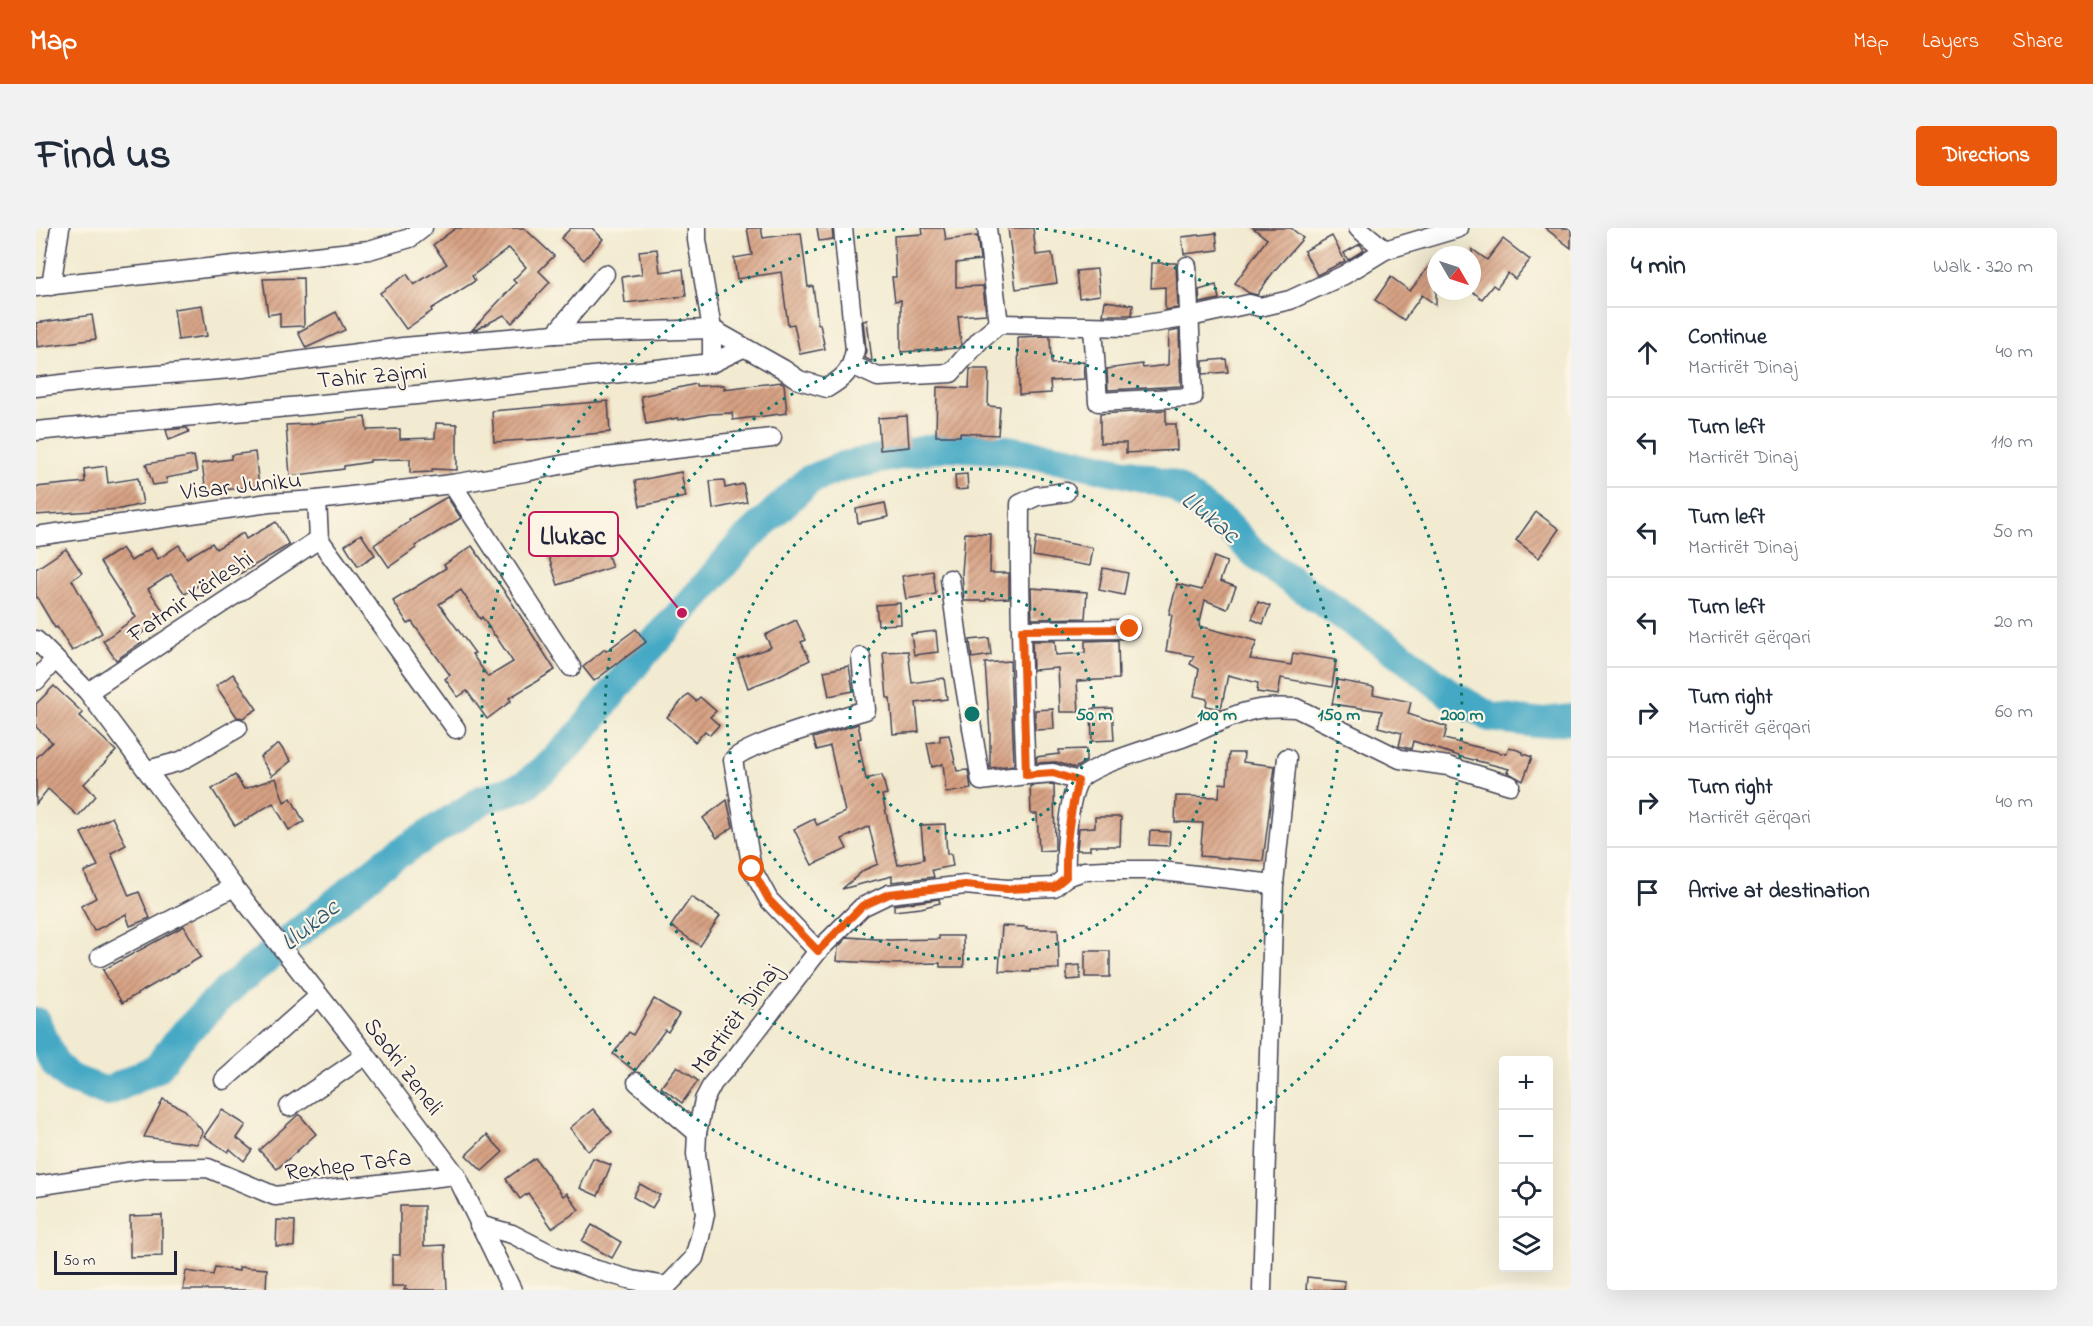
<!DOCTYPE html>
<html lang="en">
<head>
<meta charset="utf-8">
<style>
	body { margin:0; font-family:"Indie Flower",sans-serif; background:#f2f2f3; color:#1f2937 }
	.controls { position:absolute; right:18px; bottom:18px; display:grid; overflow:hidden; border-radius:6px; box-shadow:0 6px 24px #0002 }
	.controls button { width:54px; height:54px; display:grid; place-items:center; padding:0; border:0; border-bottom:2px solid #e0e1e3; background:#fff; color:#1f2937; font:30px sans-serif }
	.compass { position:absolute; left:1391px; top:18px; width:54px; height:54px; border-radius:50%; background:#fff; box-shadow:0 6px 24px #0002; rotate:129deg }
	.scale { position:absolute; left:18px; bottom:15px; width:123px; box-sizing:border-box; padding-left:6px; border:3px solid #22223b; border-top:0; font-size:16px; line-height:21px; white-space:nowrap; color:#22223b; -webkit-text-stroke:4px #fcf5e5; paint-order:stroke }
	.stop { position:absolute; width:18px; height:18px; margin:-14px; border:4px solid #ea580c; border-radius:50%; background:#fff }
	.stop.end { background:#ea580c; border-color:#fff; box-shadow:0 2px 6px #0008 }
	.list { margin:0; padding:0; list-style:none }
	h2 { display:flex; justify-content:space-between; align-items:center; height:78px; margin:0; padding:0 24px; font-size:26px }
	h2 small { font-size:20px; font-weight:400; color:#747a83 }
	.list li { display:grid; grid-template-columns:39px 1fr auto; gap:18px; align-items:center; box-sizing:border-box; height:90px; padding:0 24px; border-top:2px solid #e0e1e3 }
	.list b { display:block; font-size:22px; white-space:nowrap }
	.list p { margin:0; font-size:20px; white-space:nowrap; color:#747a83 }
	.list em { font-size:20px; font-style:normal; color:#747a83 }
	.icon { flex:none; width:33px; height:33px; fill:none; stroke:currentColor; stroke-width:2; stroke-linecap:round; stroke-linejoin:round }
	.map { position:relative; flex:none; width:1535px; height:1062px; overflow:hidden; border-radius:6px }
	header { display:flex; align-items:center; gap:36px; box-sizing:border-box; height:84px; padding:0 30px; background:#ea580c; color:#fff }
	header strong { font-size:28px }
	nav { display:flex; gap:33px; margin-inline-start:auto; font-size:21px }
	.intro { display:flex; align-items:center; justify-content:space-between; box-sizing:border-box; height:144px; padding:0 36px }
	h1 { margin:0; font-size:42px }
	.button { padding:15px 27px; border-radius:6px; background:#ea580c; color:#fff; font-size:21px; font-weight:700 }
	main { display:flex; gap:36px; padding:0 36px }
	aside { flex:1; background:#fff; border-radius:6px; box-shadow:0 6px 24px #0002 }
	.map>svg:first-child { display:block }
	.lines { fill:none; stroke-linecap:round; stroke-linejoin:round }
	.river { stroke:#45a9c5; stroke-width:30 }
	.building { fill:url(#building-hatch); fill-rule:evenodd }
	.minor-casing { stroke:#414052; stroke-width:21 }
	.minor { stroke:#fff; stroke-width:18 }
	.route { stroke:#ea580c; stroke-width:8 }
	.ring { fill:none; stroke:#0f766e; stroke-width:3; stroke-dasharray:3 6 }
	.labels { text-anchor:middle; stroke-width:4.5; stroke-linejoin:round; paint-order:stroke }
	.street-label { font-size:24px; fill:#22223b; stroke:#fcf5e5 }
	.water-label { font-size:26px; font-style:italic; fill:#305872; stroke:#fcf5e5 }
	.centre { fill:#0f766e; stroke:#fcf5e5; stroke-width:3 }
	.ring-label { font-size:18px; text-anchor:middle; font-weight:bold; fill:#0f766e; stroke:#fcf5e5; stroke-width:4.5; stroke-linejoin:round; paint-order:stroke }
	.leader { fill:none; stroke:#c2185b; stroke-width:2 }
	.callout-dot { fill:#c2185b; stroke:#fcf5e5; stroke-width:2 }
	.callout { fill:#fcf5e5; stroke:#c2185b; stroke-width:2 }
	.callout-label { font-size:26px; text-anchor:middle; font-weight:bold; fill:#22223b }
</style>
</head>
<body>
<header>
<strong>Map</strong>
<nav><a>Map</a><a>Layers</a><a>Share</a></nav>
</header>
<div class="intro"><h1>Find us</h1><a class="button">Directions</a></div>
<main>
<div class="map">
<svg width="1535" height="1062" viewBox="0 0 1535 1062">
	<defs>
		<pattern id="building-hatch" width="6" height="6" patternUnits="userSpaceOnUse" patternTransform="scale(1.5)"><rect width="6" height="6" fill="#d7a183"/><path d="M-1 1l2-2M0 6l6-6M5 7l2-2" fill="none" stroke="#ae836c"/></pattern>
	</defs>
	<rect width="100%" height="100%" fill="#fcf5e5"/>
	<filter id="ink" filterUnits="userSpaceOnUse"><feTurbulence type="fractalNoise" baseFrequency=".0167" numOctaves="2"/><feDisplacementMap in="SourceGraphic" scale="12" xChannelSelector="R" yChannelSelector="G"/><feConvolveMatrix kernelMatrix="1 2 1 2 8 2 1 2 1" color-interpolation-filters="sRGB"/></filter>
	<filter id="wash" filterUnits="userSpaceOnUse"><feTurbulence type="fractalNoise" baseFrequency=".008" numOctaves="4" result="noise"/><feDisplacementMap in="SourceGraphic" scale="24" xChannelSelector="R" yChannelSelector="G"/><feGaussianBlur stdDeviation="1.35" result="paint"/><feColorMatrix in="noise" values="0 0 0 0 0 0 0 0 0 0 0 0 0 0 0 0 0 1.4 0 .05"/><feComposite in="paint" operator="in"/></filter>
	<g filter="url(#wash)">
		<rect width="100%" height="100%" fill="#f2ebd1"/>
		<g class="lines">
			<path class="river" d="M0,794L18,835L33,850L71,864L121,840L144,810L188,765L348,635L448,571L488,558L512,538L545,505L604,430L671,356L703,318L773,252L808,238L910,218L971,222L1031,232L1111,250L1138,258L1191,297L1216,323L1234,338L1365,427L1413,465L1454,489L1499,495L1535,491"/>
		</g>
		<g id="blocks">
			<g class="building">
				<path d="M420,0H488L518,28L503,43L514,54L476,95L468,87L441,101L436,102L480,55L477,52L490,39L473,20L436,48L439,53L395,81L396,83L370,101L344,65L371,46L378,57L411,36L397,17Z"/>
				<path d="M535,0H556L567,11L548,32L525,10Z"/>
				<path d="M711,0H725L727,10L765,5L772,59L777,58L782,96H784L789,121L764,126L758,96L752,97L745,44L701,51L698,30L716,27Z"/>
				<path d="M781,0H796L797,11L783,13Z"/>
				<path d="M886,0H908L910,12L941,8L944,32L920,35V59L947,58L950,86L922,88L925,117L922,120L865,124V72L859,73L856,49H860L858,8L887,6Z"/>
				<path d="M972,0H997L1000,27L1016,25L1021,55L980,61Z"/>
				<path d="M1217,0H1255L1267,10L1238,43L1221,67L1213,65L1199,55L1231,11Z"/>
				<path d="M1509,0H1535V20Z"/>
				<path d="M1180,5L1182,22L1148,26L1146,9Z"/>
				<path d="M1296,8L1309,33L1281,47L1268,23Z"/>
				<path d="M1467,11L1494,32L1479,51L1472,45L1461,60L1457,57L1446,71L1436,63V21L1451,32Z"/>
				<path d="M1324,16L1328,22L1312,32L1308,25Z"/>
				<path d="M621,21L624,44L647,41L650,68L589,75L586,49L606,46L603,23Z"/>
				<path d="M1400,29V77L1386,67L1368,92L1339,72L1355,49L1374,63Z"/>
				<path d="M1116,35H1140L1142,80L1129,82V59L1115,60Z"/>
				<path d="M1061,41L1064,67L1043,70L1040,43Z"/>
				<path d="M267,50L268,98L244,99V85L232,87L227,51Z"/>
				<path d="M1180,57L1183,71L1164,75L1163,62Z"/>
				<path d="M1069,73L1097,77L1096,87H1067Z"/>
				<path d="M166,77L171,108L142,112L138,81Z"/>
				<path d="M300,84L309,102L270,120L262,104Z"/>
				<path d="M56,87L60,111L1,119L0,95Z"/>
				<path d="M831,92L836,133H835L829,130L830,121L827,93Z"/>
				<path d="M1143,102L1145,158L1072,162L1071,141L1106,136L1107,140L1132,137L1133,104Z"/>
				<path d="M1014,108L1015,136L1048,134L1049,151L1014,153L1015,165L983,167L982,109Z"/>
				<path d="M1190,131L1192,144L1167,146V133Z"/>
				<path d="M934,141H953L952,178L964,179L962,207L924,205V208H900L901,159L933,160Z"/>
				<path d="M746,154L748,156L751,185L697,192L696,185L674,186L642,192V190L610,196L605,168L660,156V158L688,157V161Z"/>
				<path d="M572,173L574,204L505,211L458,214L456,183Z"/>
				<path d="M1130,182V196H1140L1141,222L1090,225V215H1064V186Z"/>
				<path d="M871,188L873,219L844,222L842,190Z"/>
				<path d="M329,189L331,202L364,201V211L399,210L400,195L421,196V242L396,241V244L374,245V231L334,232V234L308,238V241L254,248L250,197L272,196Z"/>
				<path d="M151,200L153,204L133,212L130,202Z"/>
				<path d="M219,224L223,258L170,264L166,235L195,231V227Z"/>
				<path d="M158,228L161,244L130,250L131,255L117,257L110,236Z"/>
				<path d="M70,238L72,255L102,250L107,276L84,281L0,287V259L49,254L48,241Z"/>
				<path d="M645,244L650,269L604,278L599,253Z"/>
				<path d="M931,246L932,261L920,262L919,247Z"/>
				<path d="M688,252L689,260L707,256L711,274L677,281L674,253Z"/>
				<path d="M411,269L425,290L379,318L380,320L353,339L338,317L374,293L373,291Z"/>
				<path d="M849,275L852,289L822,295L820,281Z"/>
				<path d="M1500,284L1523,301L1503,330L1480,312Z"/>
				<path d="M240,294L253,317L202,347L196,336L149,366L135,346L112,361L131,388L102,408L106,414L80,432L67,413L100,389L64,334L86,320L95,333L115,320L122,331L143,317L151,330L176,315L180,321L207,305L210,311Z"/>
				<path d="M929,305L955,306L954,345H973V370L950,371V373H928L926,345Z"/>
				<path d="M325,306L339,327L322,338L309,317Z"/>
				<path d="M566,309L576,339L522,357L512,327Z"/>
				<path d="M1000,309L1057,320L1054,338L997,328Z"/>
				<path d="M436,318L473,370L519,442L473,470L475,473L451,491L431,463L422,469L409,451L414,447L376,394L372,396L357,373L410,340L408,337ZM425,362L444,391L446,389L458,407H459L477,434L452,449L436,426L439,425L403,376Z"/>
				<path d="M30,321L46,345L36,352L66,405L36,423L21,399L19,400L0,368V341Z"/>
				<path d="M1178,329L1191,334L1184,353L1200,359L1191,381L1169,372L1163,398L1221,413L1214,431L1255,437L1257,425L1300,432L1296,459L1245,450L1242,467L1221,464L1222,455L1192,447L1185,481L1170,478L1171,471L1158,468L1163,441L1154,436L1158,428L1130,423L1136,387L1133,386L1141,356L1166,362Z"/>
				<path d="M1067,340L1092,345L1088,367L1063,362Z"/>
				<path d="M897,343L900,366L870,371L866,348Z"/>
				<path d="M995,360L1051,364L1049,390L996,391Z"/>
				<path d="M1222,374L1234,378L1227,396L1216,391Z"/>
				<path d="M864,375L865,396L842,397L840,377Z"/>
				<path d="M760,392L770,412L765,414L774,432L738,450L712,460L702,431L735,419L729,407Z"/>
				<path d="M600,401L610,414L558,453L547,439L569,421L570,423Z"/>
				<path d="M900,403L902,424L878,427L875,406Z"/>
				<path d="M953,410L955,427L936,430L934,412Z"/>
				<path d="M1082,412L1083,451L1041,453L1043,484H1024L1022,440L997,442L996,413H1019L1020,427L1049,425V413Z"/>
				<path d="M872,423L876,455L908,450L911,471L880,475L883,504L857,506L854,470H851L847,424Z"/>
				<path d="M974,433L978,537L954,540V505L949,435Z"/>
				<path d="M813,438L817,463L793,468L788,443Z"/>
				<path d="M197,446L221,481L207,490L201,489L180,458Z"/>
				<path d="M1301,452L1338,459L1337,466L1375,474L1372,486L1411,499L1408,511L1470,526L1473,519L1487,524V526L1496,529L1487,553L1471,544L1473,541L1426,529L1377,513L1375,521L1363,518L1366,505L1342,499L1346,483L1296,476Z"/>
				<path d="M18,458L47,485L44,488L80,523L48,556L60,568L42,588L12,561L0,576V530L16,514L0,499V476Z"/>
				<path d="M652,466L660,473L664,469L680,483L674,489L683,497L674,507L669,503L659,514L631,489Z"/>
				<path d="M1076,480L1078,512L1056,513L1055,481Z"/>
				<path d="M1017,481L1018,501L999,502V482Z"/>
				<path d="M822,496L825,510L822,511L830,551L846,547L851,566L846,567L862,637L888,631L885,597L909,596L911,626H915L917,638L896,642L898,649L856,654V648L806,661L828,642L842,636L833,598L806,611L811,621L776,637L758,601L778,591L781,597L809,584L794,518L781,522L777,510Z"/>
				<path d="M913,507L921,543L932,542L935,561L910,565L907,536L896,539L891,515L904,513V508Z"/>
				<path d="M243,516L255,533L236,548L224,529Z"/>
				<path d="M1050,521V533L1039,540L1020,534L1001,535L1000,529L1023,526V522Z"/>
				<path d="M1193,525H1208L1207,534L1239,538L1227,633L1164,628L1167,595L1139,594L1140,568L1183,569L1184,555L1191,556Z"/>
				<path d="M199,547L208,561L240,550L248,574L255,570L268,594L253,602L237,575L199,598L176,561Z"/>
				<path d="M1016,556L1018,557L1019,622L1003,623L1001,586H995L994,558Z"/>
				<path d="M691,572L697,599L681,610L667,590Z"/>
				<path d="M76,589L90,617L75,625L93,668L103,664L114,690L94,698L90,686L58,703L45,678L60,670L48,644L62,638L45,605Z"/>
				<path d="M1059,589H1085L1084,618H1054V622H1041L1043,600L1059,599Z"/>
				<path d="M1114,603L1134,604L1133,618L1113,617Z"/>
				<path d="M655,669L684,688L664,718L635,698Z"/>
				<path d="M903,671L904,675L885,680L858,683V677Z"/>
				<path d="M148,698L165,729L86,775L67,742Z"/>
				<path d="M966,698L991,699L990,701H1022L1023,741L994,742V744L963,743Z"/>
				<path d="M903,708H927L928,739H904V735L859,736L801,733L802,719L812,709L854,712L903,711Z"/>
				<rect x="1049" y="723" width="25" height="26"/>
				<path d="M1044,737V751L1031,752V738Z"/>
				<path d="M618,771L643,786L632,804L629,802L599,843L577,826L593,804L597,807Z"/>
				<path d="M641,838L662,853L646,875L625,859Z"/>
				<path d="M127,871L149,882L167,904L161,916L108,909Z"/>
				<path d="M557,881L576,904L552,923L534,900Z"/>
				<path d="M186,882L210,897L201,910L216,922L208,933L194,921L192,924L168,908Z"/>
				<path d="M263,886L280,906L241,941L223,922Z"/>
				<path d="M451,907L467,924L446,943L430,927Z"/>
				<path d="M499,930L527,968L531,965L543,982L516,1000L492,965L484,971L470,951Z"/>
				<path d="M557,930L575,937L562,968L544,960Z"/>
				<path d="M604,956L624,967L616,980L597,969Z"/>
				<path d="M364,978H388V1018L409,1017L411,1062H368L370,1058H356V1027H364Z"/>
				<path d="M126,987V1028L94,1029V988Z"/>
				<path d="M241,992L259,993L258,1019L240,1018Z"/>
				<path d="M556,997L585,1014L576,1030L546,1013Z"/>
				<path d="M179,1039L203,1043V1039L231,1041L230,1062H147L150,1043L177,1047Z"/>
				<path d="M1271,1049L1309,1053L1308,1062H1270Z"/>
			</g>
		</g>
	</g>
	<g filter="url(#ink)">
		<use href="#blocks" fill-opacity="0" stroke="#414052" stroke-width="1.5"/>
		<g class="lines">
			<g class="minor-casing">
				<g id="minor">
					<path d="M661,0V12L676,101V135"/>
					<path d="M951,0L963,96"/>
					<path d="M1322,0L1349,22"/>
					<path d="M15,58L24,0"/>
					<path d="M0,59L333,22L374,10L387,0"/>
					<path d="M963,96L1092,99L1154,89L1213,76L1224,79L1254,72L1308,47L1349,22L1423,0"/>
					<path d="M1057,99L1062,174L1157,169L1151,38"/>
					<path d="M519,106L569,46"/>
					<path d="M816,137L842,149L915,145L945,111L963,96"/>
					<path d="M0,159L60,152L207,140L367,119L519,106L676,101L747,141L763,152L791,160C809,149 815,144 819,122L807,0"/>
					<path d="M0,203L412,164L676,135L707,120"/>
					<path d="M416,256L535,439"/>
					<path d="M1030,264L1001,268L984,276C983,366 986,457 990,547L1017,545L1042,553"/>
					<path d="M0,308L233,275L281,272L416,256L489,244L560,230L736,210"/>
					<path d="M283,311L420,501"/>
					<path d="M914,351L926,441L945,553L990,547"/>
					<path d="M986,402L1094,401"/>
					<path d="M0,412L52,464L198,659L330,827L420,947L476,1062"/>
					<path d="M0,453L19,431"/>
					<path d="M52,464L283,311L281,272"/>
					<path d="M112,542L145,533L202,500"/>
					<path d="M1030,649C1029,626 1031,575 1042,554C1051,537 1126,517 1146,510C1168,502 1188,490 1210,484C1225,479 1245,479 1260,480L1364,531L1412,538L1474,557"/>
					<path d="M782,723L733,672L716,641L697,532C707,517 807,489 830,482L825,429"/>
					<path d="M64,729L198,659"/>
					<path d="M188,852L283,768"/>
					<path d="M601,854L661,905"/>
					<path d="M253,879L330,827"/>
					<path d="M0,958L112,941L172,940L239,968L420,947"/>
					<path d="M443,997L476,1006L519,1028L561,1042L596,1052L631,1058L658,1030L664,1009L669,986L660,926L661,905L668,872L677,855L701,828L782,723L826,679L853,666L929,657L971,661L1018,659L1030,649L1048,643L1069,642H1117L1238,656"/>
					<path d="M1226,1062L1238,656L1251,530"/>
				</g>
			</g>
			<use href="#minor" class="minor"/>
		</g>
	</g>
	<g class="lines" filter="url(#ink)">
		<path class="route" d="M716,641L733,672L782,723L826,678L853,666L929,657L971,661L1018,659L1030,649C1029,616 1034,585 1042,553L1017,545L990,547L986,402L1094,401"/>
	</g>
	<g class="ring">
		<circle cx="936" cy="486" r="122"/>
		<circle cx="936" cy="486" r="245"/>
		<circle cx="936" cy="486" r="367"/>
		<path d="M1000 0A490 490 0 1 1 872 0"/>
	</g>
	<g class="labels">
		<g class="street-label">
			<text transform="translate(336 147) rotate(-5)" y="8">Tahir Zajmi</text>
			<text transform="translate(205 257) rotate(-6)" y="8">Visar Juniku</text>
			<text transform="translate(154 368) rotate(-34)" y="8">Fatmir Kërleshi</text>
			<text transform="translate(699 790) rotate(-53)" y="8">Martirët Dinaj</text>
			<text transform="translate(368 838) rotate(53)" y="8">Sadri Zeneli</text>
			<text transform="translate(312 936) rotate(-7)" y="8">Rexhep Tafa</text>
		</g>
		<g class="water-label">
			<text transform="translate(1175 288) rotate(39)" y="9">Llukac</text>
			<text transform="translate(273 696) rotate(-39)" y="9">Llukac</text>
		</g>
	</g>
	<circle cx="936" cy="486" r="9" class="centre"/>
	<g class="ring-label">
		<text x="1058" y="492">50 m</text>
		<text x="1181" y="492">100 m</text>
		<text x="1303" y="492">150 m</text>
		<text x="1426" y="492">200 m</text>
	</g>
	<path class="leader" d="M646 385L582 306"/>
	<circle class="callout-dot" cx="646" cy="385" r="6"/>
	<rect class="callout" x="493" y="284" width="89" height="44" rx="6"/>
	<g class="callout-label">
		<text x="537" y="316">Llukac</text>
	</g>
</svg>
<div class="controls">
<button>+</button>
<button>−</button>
<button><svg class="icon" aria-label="locate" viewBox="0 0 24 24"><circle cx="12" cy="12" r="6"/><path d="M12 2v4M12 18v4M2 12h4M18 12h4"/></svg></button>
<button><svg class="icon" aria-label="layers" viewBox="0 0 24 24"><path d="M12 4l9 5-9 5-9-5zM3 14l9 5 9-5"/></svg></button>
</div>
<svg class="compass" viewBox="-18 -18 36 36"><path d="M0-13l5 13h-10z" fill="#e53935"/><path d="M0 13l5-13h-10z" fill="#747a83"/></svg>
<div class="scale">50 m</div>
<div class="stop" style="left:716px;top:641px"></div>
<div class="stop end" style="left:1094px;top:401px"></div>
</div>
<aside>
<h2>4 min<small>Walk · 320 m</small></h2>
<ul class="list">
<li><svg class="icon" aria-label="ahead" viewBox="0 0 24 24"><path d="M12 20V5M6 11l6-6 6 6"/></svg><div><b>Continue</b><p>Martirët Dinaj</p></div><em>40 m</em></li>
<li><svg class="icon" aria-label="left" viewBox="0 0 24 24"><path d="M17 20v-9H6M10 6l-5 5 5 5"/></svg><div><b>Turn left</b><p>Martirët Dinaj</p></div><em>110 m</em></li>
<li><svg class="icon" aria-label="left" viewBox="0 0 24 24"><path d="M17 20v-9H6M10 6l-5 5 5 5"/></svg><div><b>Turn left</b><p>Martirët Dinaj</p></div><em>50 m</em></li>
<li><svg class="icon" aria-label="left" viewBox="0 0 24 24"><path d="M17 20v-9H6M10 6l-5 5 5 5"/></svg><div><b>Turn left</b><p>Martirët Gërqari</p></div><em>20 m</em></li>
<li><svg class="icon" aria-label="right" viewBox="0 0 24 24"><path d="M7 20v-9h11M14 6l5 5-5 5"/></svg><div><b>Turn right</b><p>Martirët Gërqari</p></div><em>60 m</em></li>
<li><svg class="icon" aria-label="right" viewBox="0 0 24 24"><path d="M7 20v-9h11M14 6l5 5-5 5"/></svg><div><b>Turn right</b><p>Martirët Gërqari</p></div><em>40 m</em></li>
<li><svg class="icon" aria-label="arrive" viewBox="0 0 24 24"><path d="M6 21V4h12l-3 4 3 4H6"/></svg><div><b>Arrive at destination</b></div></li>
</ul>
</aside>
</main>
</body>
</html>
